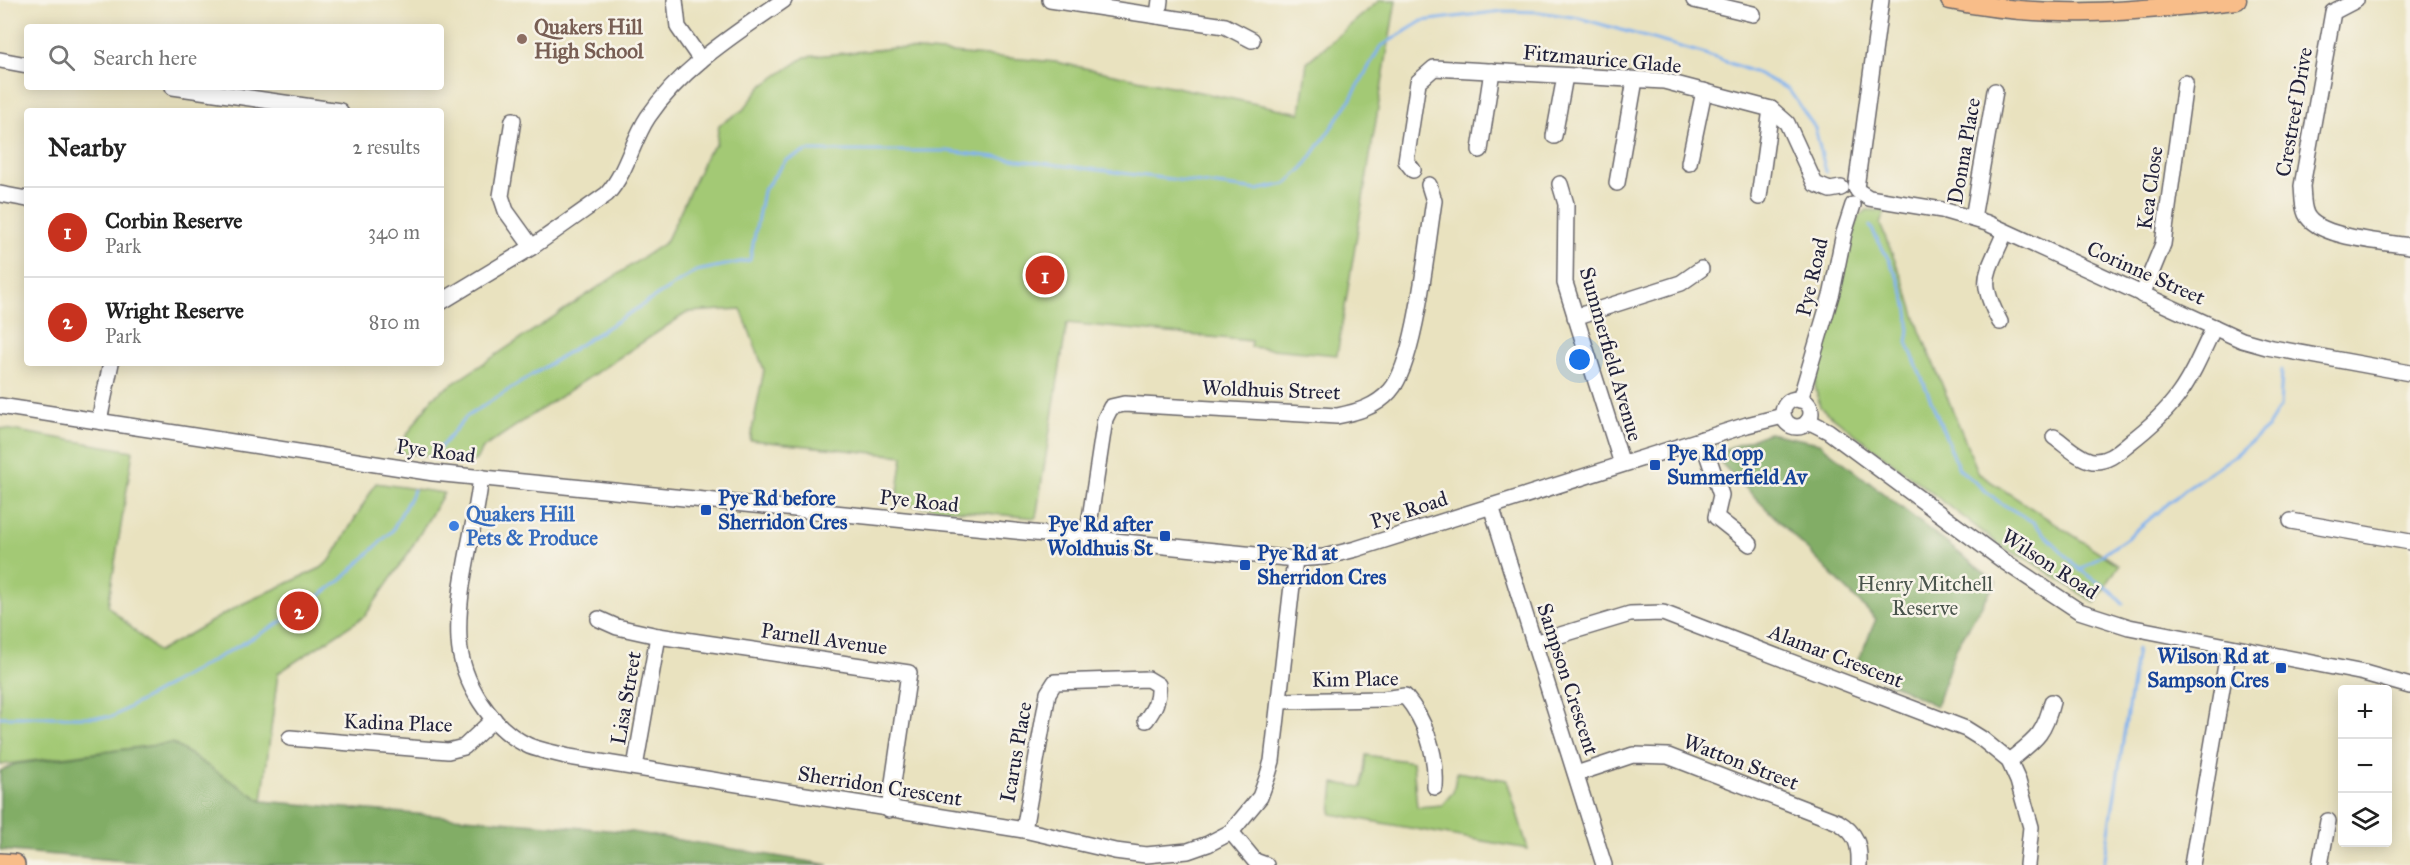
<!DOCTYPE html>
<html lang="en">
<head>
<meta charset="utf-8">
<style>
	body { margin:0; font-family:"IM FELL Great Primer",serif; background:#f6f6f6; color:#222 }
	.controls { position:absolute; right:18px; bottom:18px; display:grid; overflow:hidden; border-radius:6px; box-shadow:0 3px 15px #0003 }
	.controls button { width:54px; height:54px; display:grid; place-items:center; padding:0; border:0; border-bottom:2px solid #e0e0e0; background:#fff; color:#222; font:30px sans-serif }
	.you { position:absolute; left:1580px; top:360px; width:21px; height:21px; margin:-15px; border:4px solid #fff; border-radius:50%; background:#1a73e8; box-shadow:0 0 0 9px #1a73e833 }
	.badge { display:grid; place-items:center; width:39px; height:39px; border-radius:50%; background:#c8321e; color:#fff; font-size:20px; font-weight:700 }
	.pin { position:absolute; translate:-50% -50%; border:3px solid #fff; box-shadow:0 2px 6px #0006 }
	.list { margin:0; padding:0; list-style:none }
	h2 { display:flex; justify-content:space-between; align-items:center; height:78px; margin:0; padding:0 24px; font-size:26px }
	h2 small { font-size:20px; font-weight:400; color:#767676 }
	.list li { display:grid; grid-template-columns:39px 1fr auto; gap:18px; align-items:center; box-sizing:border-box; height:90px; padding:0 24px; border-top:2px solid #e0e0e0 }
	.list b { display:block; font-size:22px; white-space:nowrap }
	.list p { margin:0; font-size:20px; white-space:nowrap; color:#767676 }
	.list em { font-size:20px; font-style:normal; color:#767676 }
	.icon { flex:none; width:33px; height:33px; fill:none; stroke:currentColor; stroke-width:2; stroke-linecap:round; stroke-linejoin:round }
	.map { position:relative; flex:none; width:2410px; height:865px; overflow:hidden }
	.search { position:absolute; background:#fff; box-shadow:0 3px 15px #0003; left:24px; top:24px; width:420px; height:66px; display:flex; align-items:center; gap:15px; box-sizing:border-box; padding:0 21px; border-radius:6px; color:#767676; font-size:22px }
	.panel { position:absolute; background:#fff; box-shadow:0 3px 15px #0003; left:24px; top:108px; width:420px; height:258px; border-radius:6px }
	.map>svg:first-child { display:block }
	.green { fill:#a3c974; stroke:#627658; stroke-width:1.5 }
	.forest { fill:#82ad66; stroke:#526850; stroke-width:1.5 }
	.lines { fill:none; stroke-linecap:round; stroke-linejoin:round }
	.stream { stroke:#82b3ee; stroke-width:3 }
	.minor-casing { stroke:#686569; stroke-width:18 }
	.major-casing { stroke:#686569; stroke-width:21 }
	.highway-casing { stroke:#686569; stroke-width:24 }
	.minor { stroke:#fff; stroke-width:15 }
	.major { stroke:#f8bd89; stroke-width:18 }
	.highway { stroke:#f8bd89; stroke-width:21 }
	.education-dot { fill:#8d6e63; stroke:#f7f3e8; stroke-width:2 }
	.transit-dot { fill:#1a4fb4; stroke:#f7f3e8; stroke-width:2 }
	.shop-dot { fill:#3f7fe0; stroke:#f7f3e8; stroke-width:2 }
	.labels { text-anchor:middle; stroke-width:5; stroke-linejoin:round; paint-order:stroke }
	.education-label { font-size:21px; font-weight:bold; fill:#785e54; stroke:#f7f3e8; text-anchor:start }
	.street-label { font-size:21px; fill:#22223b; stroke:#f7f3e8 }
	.transit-label { font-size:21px; font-weight:bold; fill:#164399; stroke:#f7f3e8; text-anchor:start }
	.shop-label { font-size:21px; font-weight:bold; fill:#366cbe; stroke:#f7f3e8; text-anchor:start }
	.park-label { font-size:21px; fill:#49544c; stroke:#f7f3e8 }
</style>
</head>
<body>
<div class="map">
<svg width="2410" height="865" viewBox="0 0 2410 865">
	<rect width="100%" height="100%" fill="#f7f3e8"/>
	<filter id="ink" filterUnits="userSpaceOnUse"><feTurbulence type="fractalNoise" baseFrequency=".0167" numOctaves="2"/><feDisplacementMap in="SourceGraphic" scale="12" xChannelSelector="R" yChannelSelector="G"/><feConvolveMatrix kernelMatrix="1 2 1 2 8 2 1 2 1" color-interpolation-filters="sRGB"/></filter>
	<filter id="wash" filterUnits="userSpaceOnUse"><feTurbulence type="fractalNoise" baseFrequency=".008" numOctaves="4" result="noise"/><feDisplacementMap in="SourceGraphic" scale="24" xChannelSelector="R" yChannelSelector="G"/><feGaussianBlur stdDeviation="1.35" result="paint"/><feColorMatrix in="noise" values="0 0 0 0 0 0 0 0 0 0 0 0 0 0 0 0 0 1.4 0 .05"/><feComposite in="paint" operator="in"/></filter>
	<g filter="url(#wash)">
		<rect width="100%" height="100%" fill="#e9e2bf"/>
		<g class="green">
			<path d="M1380,0H1396L1337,355L1250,347L1251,341L1067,323L1036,518L896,504L903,456L750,440L764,370L741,309L688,312L484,447L475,461L395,452L433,397L666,242L707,154L716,144L719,125L743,110L762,86L805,57L895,48L1056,62L1300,113L1307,62Z"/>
			<path d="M1867,210L1885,211L1880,224L1908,293L1920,331L1979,474L2119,565L2095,603L2029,560L2005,549L1820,407L1815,385L1858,217Z"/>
			<path d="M0,428L133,451L108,606L158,652L240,605L321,568L331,559L376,483L444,493L406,557L365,616L278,673L262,801L172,743L0,765Z"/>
			<path d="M1366,755L1413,762L1417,807L1442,805L1453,792L1457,772L1507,780L1528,849L1331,814L1334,783L1362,787Z"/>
		</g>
		<g class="forest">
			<path d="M1769,433L1819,443L1996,582L1956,648L1936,706L1856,666L1876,619L1712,454Z"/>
			<path d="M172,743L262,801L632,832L829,865H172L0,850V771L15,764Z"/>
		</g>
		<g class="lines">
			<g class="stream">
				<path d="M1870,226C1889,261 1917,301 1907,342L1959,469L1999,502L2033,522L2080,570L2111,591L2123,604"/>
				<path d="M434,455L466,417L696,271L750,260L763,191L786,160L807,151H947L1257,190L1286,184L1304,167L1349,102L1380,47L1422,21L1503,11L1539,12L1579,18L1702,53L1759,74L1789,90L1815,128L1826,172"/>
				<path d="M2080,570L2127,538L2188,487L2233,457L2267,428L2280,407L2282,370"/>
				<path d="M0,717H112L290,617L340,581L392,531L414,490"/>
				<path d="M2104,865L2137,649"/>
			</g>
		</g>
	</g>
	<g filter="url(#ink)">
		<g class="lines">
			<g class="minor-casing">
				<g id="minor">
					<path d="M675,0L678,27L701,60"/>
					<path d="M1050,0L1225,26L1252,40"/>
					<path d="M1694,0L1753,14"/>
					<path d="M2356,0L2333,12L2302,186C2303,195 2302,205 2306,214C2317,238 2385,242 2410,246"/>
					<path d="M1158,16L1160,0"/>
					<path d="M0,60L27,65"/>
					<path d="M173,87L340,111"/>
					<path d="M513,120L501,196L506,211L532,247"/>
					<path d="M1554,136L1565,76"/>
					<path d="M1480,150L1492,71"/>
					<path d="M1689,163L1704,91"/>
					<path d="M1413,170L1406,161L1418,82L1434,68L1664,81L1771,109L1787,123L1815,184L1830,190L1841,188"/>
					<path d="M1617,183L1635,80"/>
					<path d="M1560,184L1566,204L1565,283L1622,464"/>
					<path d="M1856,188L1881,0"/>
					<path d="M1858,191L1869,198L1942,210L1987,223L2242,340L2267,347L2410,373"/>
					<path d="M0,194L27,199"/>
					<path d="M1759,197L1771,109"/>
					<path d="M1973,218L1995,91"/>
					<path d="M2142,295L2163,244L2185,83"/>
					<path d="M441,302L532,247L607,194C627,172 632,141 648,117C682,67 735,34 784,0"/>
					<path d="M1575,317L1681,283L1701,269"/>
					<path d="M2000,322C1977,278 1987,275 2005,232"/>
					<circle cx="1797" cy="413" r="14"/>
					<path d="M1800,400L1832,292L1844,233L1853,205"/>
					<path d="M0,406L434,473L1295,559L1324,557L1356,549L1747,425L1783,416"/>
					<path d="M99,421L111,363"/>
					<path d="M1808,421L1828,431L2005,562L2079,611L2129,627L2364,673L2410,686"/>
					<path d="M2054,437C2066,445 2079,459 2093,461C2108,462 2118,452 2129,443C2180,404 2188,383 2214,327"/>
					<path d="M1702,439L1721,495L1716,517L1750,544"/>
					<path d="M481,477C475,531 456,586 459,640C461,681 491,729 529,746C542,751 556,753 569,757L1024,830L1115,851L1146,855L1188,851L1208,844L1231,832L1260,797L1267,778L1272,761L1295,559"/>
					<path d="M1491,506L1604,865"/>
					<path d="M2291,521L2410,542"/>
					<path d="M1087,538L1105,419L1111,407L1124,404L1337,416C1357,412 1376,407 1390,391C1416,363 1427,244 1434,201L1429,185"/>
					<path d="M599,619L617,627L658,636L909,673L889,810"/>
					<path d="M1534,643L1630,614L1663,613L1966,729L1982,739L2009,761L2018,781L2031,827L2027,865"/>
					<path d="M1279,701L1383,699L1405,696C1426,721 1437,754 1435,787"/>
					<path d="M290,738L448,751L464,747L494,719"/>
					<path d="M2009,761C2035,740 2044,736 2052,702"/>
					<path d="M635,767L658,636"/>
					<path d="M1576,774L1633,755L1668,756L1838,822C1856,833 1860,844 1859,865"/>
					<path d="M1024,830L1048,693L1055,682L1148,679L1158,685C1159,699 1155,708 1146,720"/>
					<path d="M1231,832L1255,861L1266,865"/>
					<path d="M2192,865L2229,647"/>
					<path d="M2320,865L2328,821"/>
				</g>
			</g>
			<g class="major-casing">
				<path id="major" d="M1950,0C2050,21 2136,11 2237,0"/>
			</g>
			<g class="highway-casing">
				<path id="highway" d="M0,864L14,865"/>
			</g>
			<use href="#minor" class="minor"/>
			<use href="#major" class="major"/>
			<use href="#highway" class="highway"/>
		</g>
	</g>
	<circle class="education-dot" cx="522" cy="39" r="6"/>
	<g class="transit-dot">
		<rect x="1649" y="459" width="12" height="12" rx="3"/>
		<rect x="700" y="504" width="12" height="12" rx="3"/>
		<rect x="1159" y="530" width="12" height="12" rx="3"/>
		<rect x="1239" y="559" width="12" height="12" rx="3"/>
		<rect x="2275" y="662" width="12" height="12" rx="3"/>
	</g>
	<circle class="shop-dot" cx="454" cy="526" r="6"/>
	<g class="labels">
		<g class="education-label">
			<text x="534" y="34">Quakers Hill<tspan x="534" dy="24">High School</tspan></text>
		</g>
		<g class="street-label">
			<text transform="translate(1602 59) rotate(5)" y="7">Fitzmaurice Glade</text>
			<text transform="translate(2294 112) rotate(-80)" y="7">Crestreef Drive</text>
			<text transform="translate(1964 151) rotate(-80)" y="7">Donna Place</text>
			<text transform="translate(2150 188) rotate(-82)" y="7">Kea Close</text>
			<text transform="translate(2146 273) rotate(24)" y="7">Corinne Street</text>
			<text transform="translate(1812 277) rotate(-77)" y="7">Pye Road</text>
			<text transform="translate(1611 354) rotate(74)" y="7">Summerfield Avenue</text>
			<text transform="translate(1271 390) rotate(2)" y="7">Woldhuis Street</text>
			<text transform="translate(436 451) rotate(7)" y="7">Pye Road</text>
			<text transform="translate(919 501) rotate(6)" y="7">Pye Road</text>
			<text transform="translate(1409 510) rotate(-18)" y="7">Pye Road</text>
			<text transform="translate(2050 564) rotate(33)" y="7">Wilson Road</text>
			<text transform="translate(824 639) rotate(8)" y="7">Parnell Avenue</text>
			<text transform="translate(1836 656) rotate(21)" y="7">Alamar Crescent</text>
			<text transform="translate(1355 679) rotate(-1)" y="7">Kim Place</text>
			<text transform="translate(1568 679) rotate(72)" y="7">Sampson Crescent</text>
			<text transform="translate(626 698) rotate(-80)" y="7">Lisa Street</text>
			<text transform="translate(398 723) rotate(2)" y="7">Kadina Place</text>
			<text transform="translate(1016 752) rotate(-80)" y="7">Icarus Place</text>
			<text transform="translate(1741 762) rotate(21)" y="7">Watton Street</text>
			<text transform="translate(880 786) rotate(9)" y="7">Sherridon Crescent</text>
		</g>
		<g class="transit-label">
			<text x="1667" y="460">Pye Rd opp<tspan x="1667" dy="24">Summerfield Av</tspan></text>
			<text x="718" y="505">Pye Rd before<tspan x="718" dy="24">Sherridon Cres</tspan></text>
			<text x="1153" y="531" text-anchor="end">Pye Rd after<tspan x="1153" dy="24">Woldhuis St</tspan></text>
			<text x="1257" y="560">Pye Rd at<tspan x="1257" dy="24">Sherridon Cres</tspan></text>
			<text x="2269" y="663" text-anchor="end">Wilson Rd at<tspan x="2269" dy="24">Sampson Cres</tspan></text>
		</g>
		<g class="shop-label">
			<text x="466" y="521">Quakers Hill<tspan x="466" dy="24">Pets &amp; Produce</tspan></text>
		</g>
		<g class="park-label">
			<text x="1925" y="591">Henry Mitchell<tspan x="1925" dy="24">Reserve</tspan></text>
		</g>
	</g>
</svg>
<div class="controls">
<button>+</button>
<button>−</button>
<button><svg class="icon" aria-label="layers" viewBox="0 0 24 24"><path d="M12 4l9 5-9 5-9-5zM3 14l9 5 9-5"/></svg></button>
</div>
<div class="you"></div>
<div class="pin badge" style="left:1045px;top:275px">1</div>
<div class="pin badge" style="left:299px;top:611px">2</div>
<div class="search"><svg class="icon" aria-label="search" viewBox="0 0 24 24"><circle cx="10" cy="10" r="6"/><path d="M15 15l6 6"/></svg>Search here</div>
<section class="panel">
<h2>Nearby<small>2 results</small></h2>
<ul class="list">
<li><span class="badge">1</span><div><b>Corbin Reserve</b><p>Park</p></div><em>340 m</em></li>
<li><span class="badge">2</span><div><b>Wright Reserve</b><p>Park</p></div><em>810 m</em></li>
</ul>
</section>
</div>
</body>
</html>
